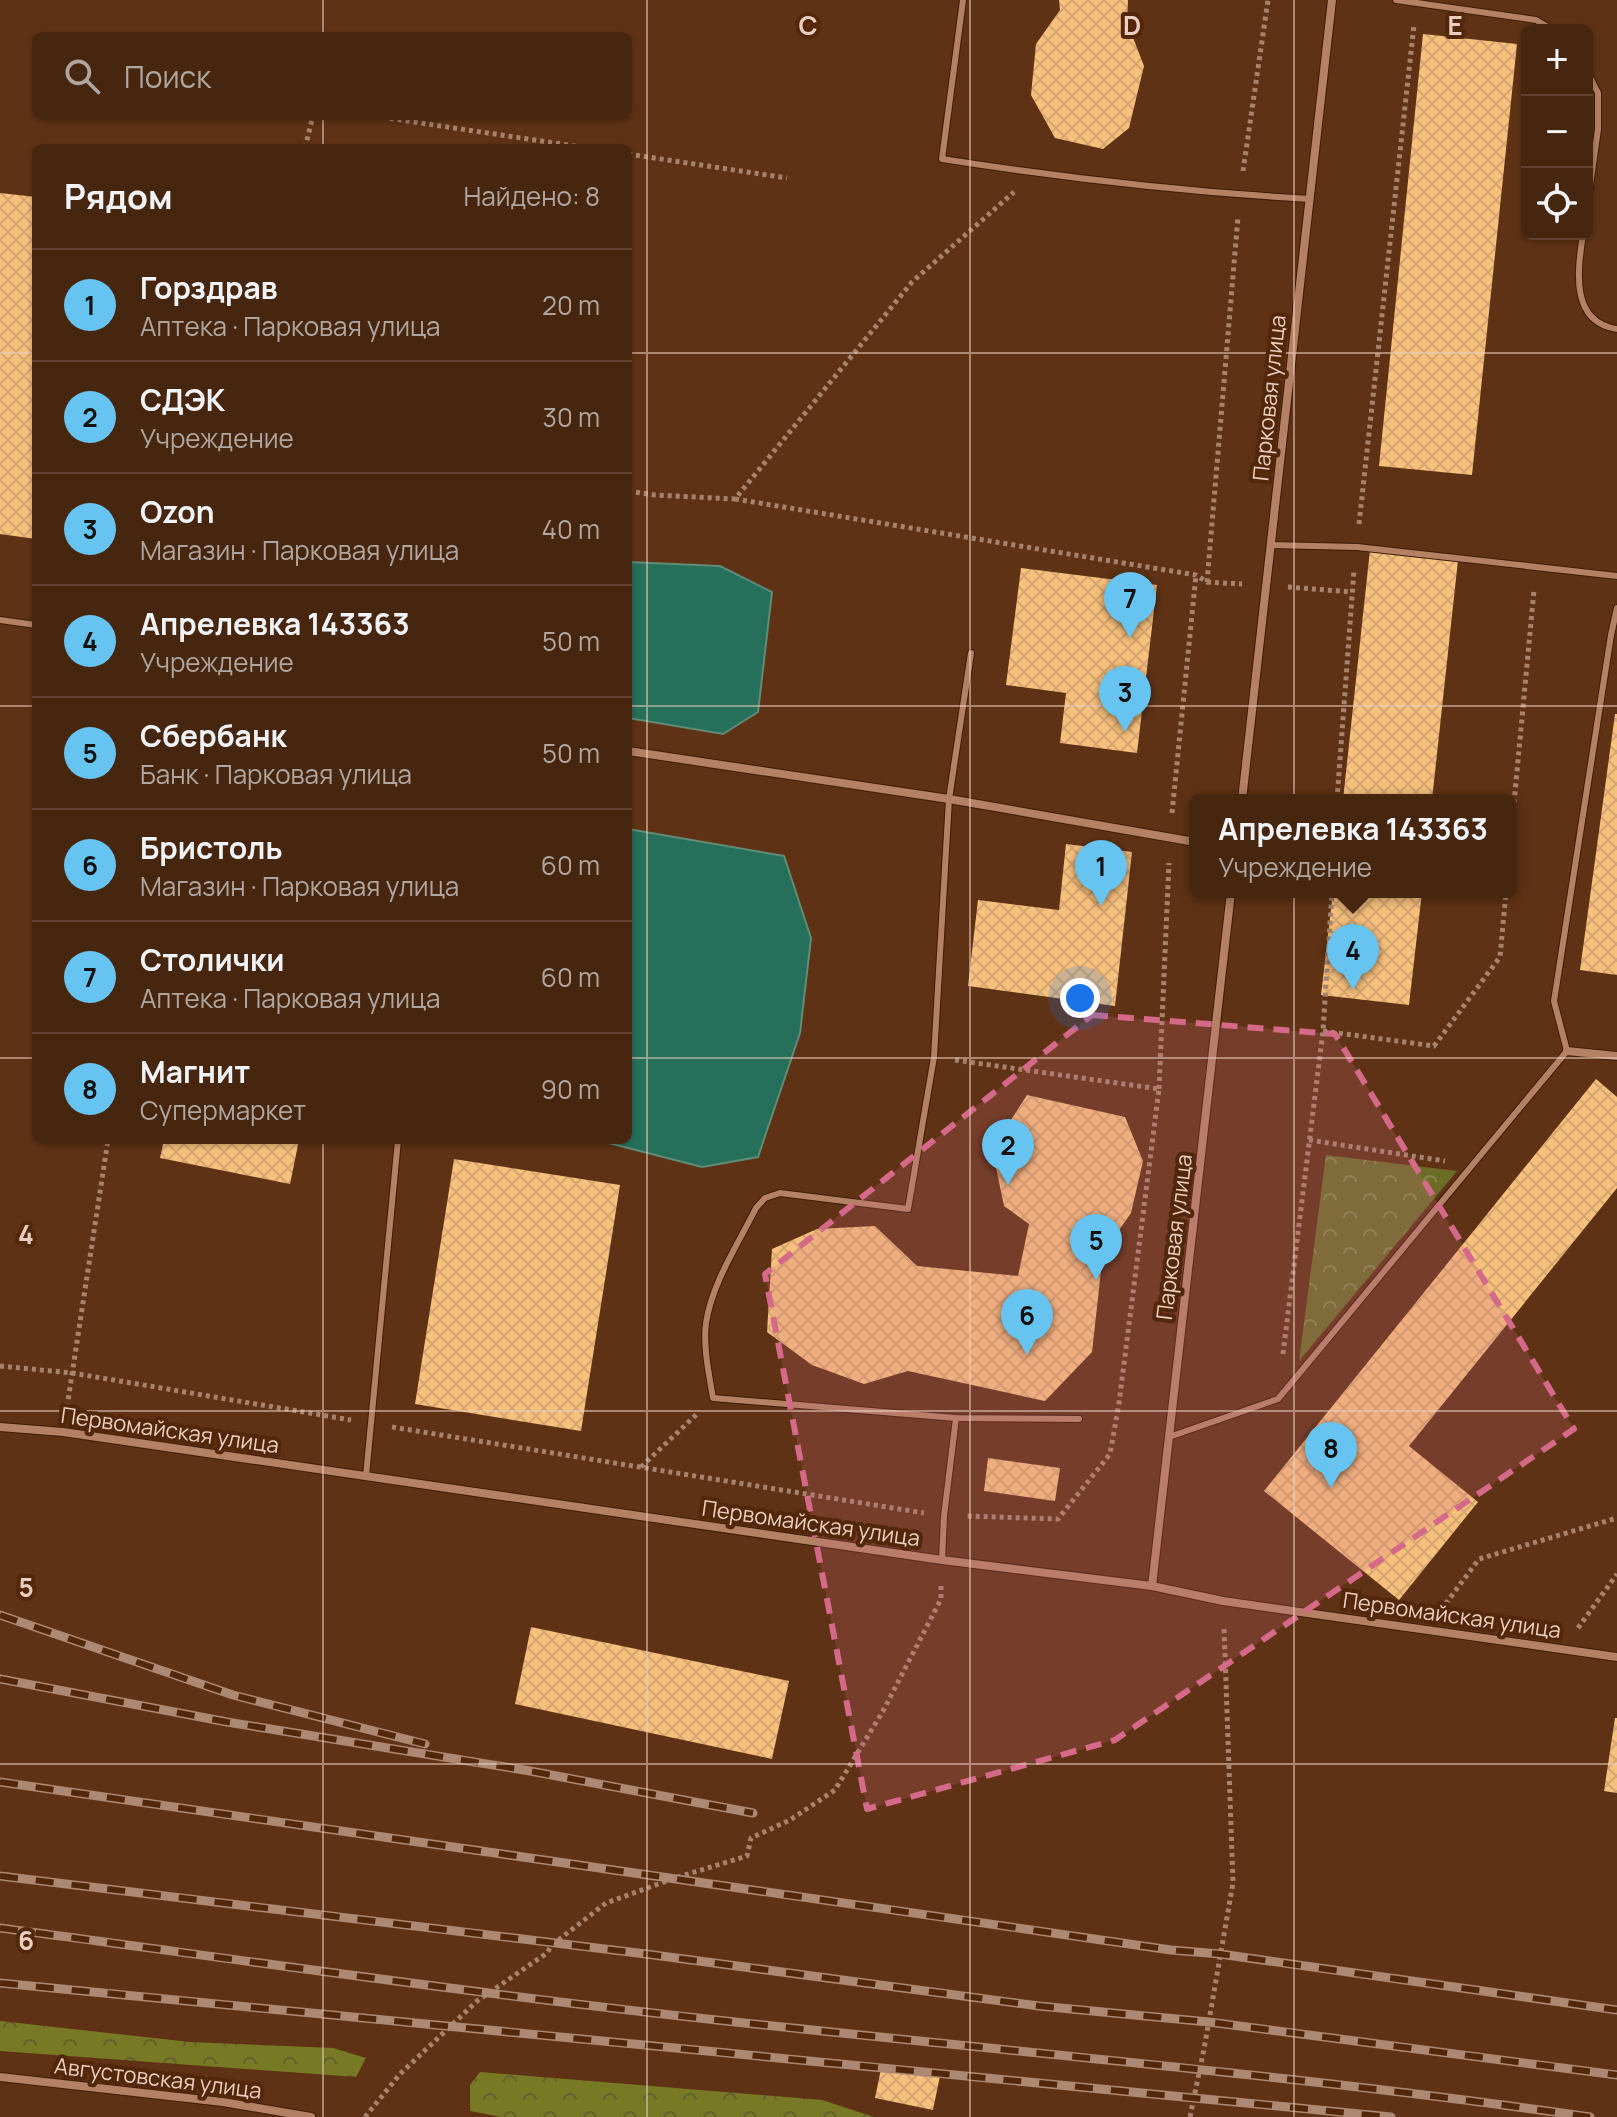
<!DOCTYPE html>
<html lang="ru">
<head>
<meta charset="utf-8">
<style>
	body { margin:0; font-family:Manrope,sans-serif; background:#51321e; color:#f1f3f6 }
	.controls { position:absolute; right:24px; top:24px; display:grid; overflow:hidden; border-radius:12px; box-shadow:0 2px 6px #0004 }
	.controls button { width:72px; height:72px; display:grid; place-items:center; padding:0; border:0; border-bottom:2px solid #5f4330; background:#472610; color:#f1f3f6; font:40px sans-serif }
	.you { position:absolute; left:1080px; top:998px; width:28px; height:28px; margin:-20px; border:6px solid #fff; border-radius:50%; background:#1a73e8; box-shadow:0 0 0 12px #1a73e833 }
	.badge { display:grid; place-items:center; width:52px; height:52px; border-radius:50%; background:#67c4f0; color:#111; font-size:26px; font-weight:700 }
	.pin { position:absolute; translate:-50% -66px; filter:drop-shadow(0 2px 4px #0008) }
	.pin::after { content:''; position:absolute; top:42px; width:28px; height:24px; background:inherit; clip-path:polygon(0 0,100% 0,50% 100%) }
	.popup { position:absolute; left:1189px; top:794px; width:328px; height:104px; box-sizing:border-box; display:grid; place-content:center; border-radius:12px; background:#472610; filter:drop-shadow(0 2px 6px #0005); font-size:26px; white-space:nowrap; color:#b0a59f }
	.popup b { font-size:30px; color:#f1f3f6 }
	.popup::after { content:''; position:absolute; left:50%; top:100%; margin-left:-16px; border:16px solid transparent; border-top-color:#472610 }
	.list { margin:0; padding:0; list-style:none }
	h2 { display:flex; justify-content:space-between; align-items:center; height:104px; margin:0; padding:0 32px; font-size:34px }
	h2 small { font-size:26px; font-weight:400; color:#b0a59f }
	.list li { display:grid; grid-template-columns:52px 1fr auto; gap:24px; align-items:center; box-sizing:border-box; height:112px; padding:0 32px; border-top:2px solid #5f4330 }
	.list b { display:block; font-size:30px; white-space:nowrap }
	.list p { margin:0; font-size:26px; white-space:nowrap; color:#b0a59f }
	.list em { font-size:26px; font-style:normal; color:#b0a59f }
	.icon { flex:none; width:44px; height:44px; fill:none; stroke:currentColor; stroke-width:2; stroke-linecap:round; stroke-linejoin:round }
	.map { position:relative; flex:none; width:1617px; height:2117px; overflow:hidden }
	.search { position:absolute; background:#472610; box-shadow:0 2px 6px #0004; left:32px; top:32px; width:600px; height:88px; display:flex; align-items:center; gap:20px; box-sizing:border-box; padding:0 28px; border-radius:12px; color:#b0a59f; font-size:30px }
	.panel { position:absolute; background:#472610; box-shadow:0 2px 6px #0004; left:32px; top:144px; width:600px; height:1000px; border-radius:12px }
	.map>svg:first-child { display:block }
	.forest { fill:url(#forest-crowns) }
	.park { fill:url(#park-crowns) }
	.water { fill:#266f5a; stroke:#618c78; stroke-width:2 }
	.building { fill:url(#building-cross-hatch) }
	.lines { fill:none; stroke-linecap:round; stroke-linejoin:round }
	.service-casing { stroke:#3d1c06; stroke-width:8 }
	.minor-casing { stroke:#3d1c06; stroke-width:10 }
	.path { stroke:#a7826c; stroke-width:5; stroke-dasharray:4 4; stroke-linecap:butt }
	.service { stroke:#b58164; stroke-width:6 }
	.minor { stroke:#b58164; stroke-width:8 }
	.rail-casing { stroke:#ad8974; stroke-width:9 }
	.rail { stroke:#532709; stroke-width:6; stroke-dasharray:18; stroke-linecap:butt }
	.marked { fill:#d46a88; fill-opacity:0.2; stroke:#d46a88; stroke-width:6; stroke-dasharray:16 10; stroke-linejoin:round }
	.grid { fill:none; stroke:#ebcebf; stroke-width:2; stroke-opacity:0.55 }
	.labels { text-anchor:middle; stroke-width:8; stroke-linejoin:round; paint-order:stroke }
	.street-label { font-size:22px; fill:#ebcebf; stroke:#532709 }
	.grid-label { font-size:26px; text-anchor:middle; font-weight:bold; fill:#ebcebf; stroke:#532709; stroke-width:8; stroke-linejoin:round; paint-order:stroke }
</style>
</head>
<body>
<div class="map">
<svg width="1617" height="2117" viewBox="0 0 1617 2117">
	<defs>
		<pattern id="forest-crowns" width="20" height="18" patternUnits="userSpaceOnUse" patternTransform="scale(2)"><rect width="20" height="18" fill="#777924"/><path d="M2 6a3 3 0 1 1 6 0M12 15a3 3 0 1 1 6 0" fill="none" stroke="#63612c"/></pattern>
		<pattern id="park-crowns" width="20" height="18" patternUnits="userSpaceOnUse" patternTransform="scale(2)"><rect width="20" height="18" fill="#6b6d27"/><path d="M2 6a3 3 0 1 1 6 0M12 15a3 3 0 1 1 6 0" fill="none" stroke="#87874e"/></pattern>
		<pattern id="building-cross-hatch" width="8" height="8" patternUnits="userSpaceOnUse" patternTransform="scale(2)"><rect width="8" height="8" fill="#f8c07d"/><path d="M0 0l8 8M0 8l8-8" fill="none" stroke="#d4a66f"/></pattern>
	</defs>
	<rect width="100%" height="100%" fill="#5f3215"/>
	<g class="forest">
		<path d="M0,2021L190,2042L333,2048L366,2058L356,2077L0,2051Z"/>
		<path d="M480,2072L822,2100L874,2117H501L470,2111V2085Z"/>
	</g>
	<path class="park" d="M1326,1155L1457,1171L1299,1361Z"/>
	<g class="water">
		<path d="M628,562L720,566L772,592L758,712L723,734L628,718Z"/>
		<path d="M628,829L784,856L811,938L800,1033L758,1157L702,1167L597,1140H628Z"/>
	</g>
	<g class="building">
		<path d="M1059,0H1128L1127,22L1144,66L1129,128L1103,149L1055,138L1031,95L1036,44L1060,10Z"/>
		<path d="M1423,34L1517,44L1472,475L1379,466Z"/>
		<path d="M0,193L36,197V539L0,534Z"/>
		<path d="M1370,550L1458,560L1432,800H1343Z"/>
		<path d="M1021,568L1157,585L1137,753L1060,743L1066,693L1006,685Z"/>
		<path d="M1615,714H1617V975L1580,970Z"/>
		<path d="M1066,844L1132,852L1115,1006L968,986L978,900L1059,910Z"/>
		<path d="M1333,892H1422L1409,1005L1321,995Z"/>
		<path d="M1596,1079L1617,1097V1188L1409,1446L1478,1502L1399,1600L1264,1491Z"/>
		<path d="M1027,1095L1125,1117L1143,1161L1131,1213L1103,1253L1092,1352L1045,1401L908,1371L864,1384L812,1365L767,1332L772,1249L817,1229L875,1226L917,1266L1018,1276L1029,1224L1004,1206L992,1149Z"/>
		<path d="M164,1140H299L290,1184L160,1158Z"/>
		<path d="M454,1159L620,1185L581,1431L415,1404Z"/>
		<path d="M988,1458L1060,1468L1055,1501L984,1491Z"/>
		<path d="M531,1627L789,1681L772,1759L515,1704Z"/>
		<path d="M1615,1718H1617V1793L1604,1791Z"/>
		<path d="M882,2064L940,2076L933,2110L875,2098Z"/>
	</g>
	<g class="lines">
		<g class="service-casing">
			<g id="service">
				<path d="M963,0L942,159C1064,178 1187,192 1310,199"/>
				<path d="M1396,0L1536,20L1553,30"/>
				<path d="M1587,71L1598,93V129L1587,207"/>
				<path d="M1583,234C1578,268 1569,322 1617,329"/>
				<path d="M1271,545L1357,547L1617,576"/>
				<path d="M0,620L36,625"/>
				<path d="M971,653L949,799L934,1057L908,1209L780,1193L765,1198L756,1208C738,1244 712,1283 706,1323C703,1347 709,1374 713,1398L956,1418L1079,1419"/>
				<path d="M1169,1437L1278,1399L1567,1051L1554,1001L1611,635L1617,608"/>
				<path d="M366,1476L398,1140"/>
				<path d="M942,1560L944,1516L956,1418"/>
			</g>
		</g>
		<g class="minor-casing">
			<g id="minor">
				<path d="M628,751L949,799L1195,842"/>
				<path d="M1242,800L1332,0"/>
				<path d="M1567,1051L1617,1056"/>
				<path d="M0,1427L63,1432L942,1560L1152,1586L1223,1601L1617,1657"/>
				<path d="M1152,1586L1231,892"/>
				<path d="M0,2077L223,2102L311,2117"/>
			</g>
		</g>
		<g class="path">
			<path d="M374,116L588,148"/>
			<path d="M305,148L313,116"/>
			<path d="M628,154L787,178"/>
			<path d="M1243,171L1268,0"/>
			<path d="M628,491L655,495L735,499L912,282L1014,192"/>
			<path d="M735,499L1196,575L1207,582L1238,217"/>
			<path d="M1359,524L1414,25"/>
			<path d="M1207,582L1242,584"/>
			<path d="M1288,587L1351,592"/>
			<path d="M1337,800L1354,570"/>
			<path d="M1172,813L1196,575"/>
			<path d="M1511,835L1534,590"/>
			<path d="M1323,1031L1434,1046L1500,957L1506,892"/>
			<path d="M955,1060L1159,1089L1119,1403L1110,1454L1058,1519L965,1516"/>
			<path d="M1159,1089L1169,863"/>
			<path d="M1309,1140L1445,1161"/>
			<path d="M1283,1354L1323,1031L1332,892"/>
			<path d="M0,1366L72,1373L351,1420"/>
			<path d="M67,1407L108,1140"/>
			<path d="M392,1427L924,1513"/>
			<path d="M641,1467L698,1413"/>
			<path d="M1441,1610L1479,1559L1617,1518"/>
			<path d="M1578,1628L1617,1574"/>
			<path d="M365,2117L400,2074L477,2001L547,1953L552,1945L606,1903L675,1878L747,1856L751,1838L790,1820L835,1790L883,1711L941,1599V1582"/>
			<path d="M1190,2117L1204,2049L1233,1883L1224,1626"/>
		</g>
		<use href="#service" class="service"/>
		<use href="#minor" class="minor"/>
		<g class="rail-casing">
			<g id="rail">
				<path d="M0,1615L233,1695L425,1744"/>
				<path d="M0,1679L227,1722L530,1771L753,1813"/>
				<path d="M0,1782L1171,1950L1220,1954L1617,2010"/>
				<path d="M0,1876L646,1954L1039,2006L1209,2022L1617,2075"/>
				<path d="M0,1928C242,1960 484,1995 726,2021C1014,2052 1304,2076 1590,2117"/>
				<path d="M0,1983L1391,2117"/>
			</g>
		</g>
		<use href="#rail" class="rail"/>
	</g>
	<path class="marked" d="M1092,1015L1335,1034L1574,1429L1115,1740L867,1809L765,1274Z"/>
	<path class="grid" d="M323,0V36M647,0V2117M970,0V2117M1294,0V2117M323,116V148M0,353H36M628,353H1617M0,706H36M628,706H1617M0,1058H36M628,1058H1617M323,1140V2117M0,1411H1617M0,1764H1617"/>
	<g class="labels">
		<g class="street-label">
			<text transform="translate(1269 398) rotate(-84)" y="8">Парковая улица</text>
			<text transform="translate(1174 1237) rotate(-83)" y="8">Парковая улица</text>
			<text transform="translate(170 1430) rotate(8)" y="8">Первомайская улица</text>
			<text transform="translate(811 1523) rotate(8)" y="8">Первомайская улица</text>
			<text transform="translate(1452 1615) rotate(8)" y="8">Первомайская улица</text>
			<text transform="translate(158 2078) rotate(7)" y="8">Августовская улица</text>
		</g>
	</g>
	<g class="grid-label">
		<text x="808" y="35">C</text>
		<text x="1132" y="35">D</text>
		<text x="1455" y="35">E</text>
		<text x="26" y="1244">4</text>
		<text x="26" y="1597">5</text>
		<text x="26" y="1950">6</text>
	</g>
</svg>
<div class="controls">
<button>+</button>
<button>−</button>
<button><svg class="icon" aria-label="locate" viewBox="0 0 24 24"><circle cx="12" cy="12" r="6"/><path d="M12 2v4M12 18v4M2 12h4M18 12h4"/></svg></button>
</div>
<div class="you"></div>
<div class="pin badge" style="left:1101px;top:906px">1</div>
<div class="pin badge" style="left:1008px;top:1185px">2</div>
<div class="pin badge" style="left:1125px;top:732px">3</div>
<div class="pin badge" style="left:1353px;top:990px">4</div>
<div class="popup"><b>Апрелевка 143363</b>Учреждение</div>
<div class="pin badge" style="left:1096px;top:1280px">5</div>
<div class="pin badge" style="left:1027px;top:1355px">6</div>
<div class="pin badge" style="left:1130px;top:638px">7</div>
<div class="pin badge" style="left:1331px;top:1488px">8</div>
<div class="search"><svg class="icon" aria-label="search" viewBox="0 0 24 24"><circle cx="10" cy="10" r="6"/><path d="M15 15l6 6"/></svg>Поиск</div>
<section class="panel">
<h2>Рядом<small>Найдено: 8</small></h2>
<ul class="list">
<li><span class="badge">1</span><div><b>Горздрав</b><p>Аптека · Парковая улица</p></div><em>20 m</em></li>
<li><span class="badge">2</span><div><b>СДЭК</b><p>Учреждение</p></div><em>30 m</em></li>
<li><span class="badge">3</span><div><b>Ozon</b><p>Магазин · Парковая улица</p></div><em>40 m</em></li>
<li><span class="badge">4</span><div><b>Апрелевка 143363</b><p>Учреждение</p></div><em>50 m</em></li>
<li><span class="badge">5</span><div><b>Сбербанк</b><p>Банк · Парковая улица</p></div><em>50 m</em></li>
<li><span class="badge">6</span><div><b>Бристоль</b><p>Магазин · Парковая улица</p></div><em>60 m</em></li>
<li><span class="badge">7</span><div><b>Столички</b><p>Аптека · Парковая улица</p></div><em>60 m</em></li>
<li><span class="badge">8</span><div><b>Магнит</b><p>Супермаркет</p></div><em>90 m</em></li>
</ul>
</section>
</div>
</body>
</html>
